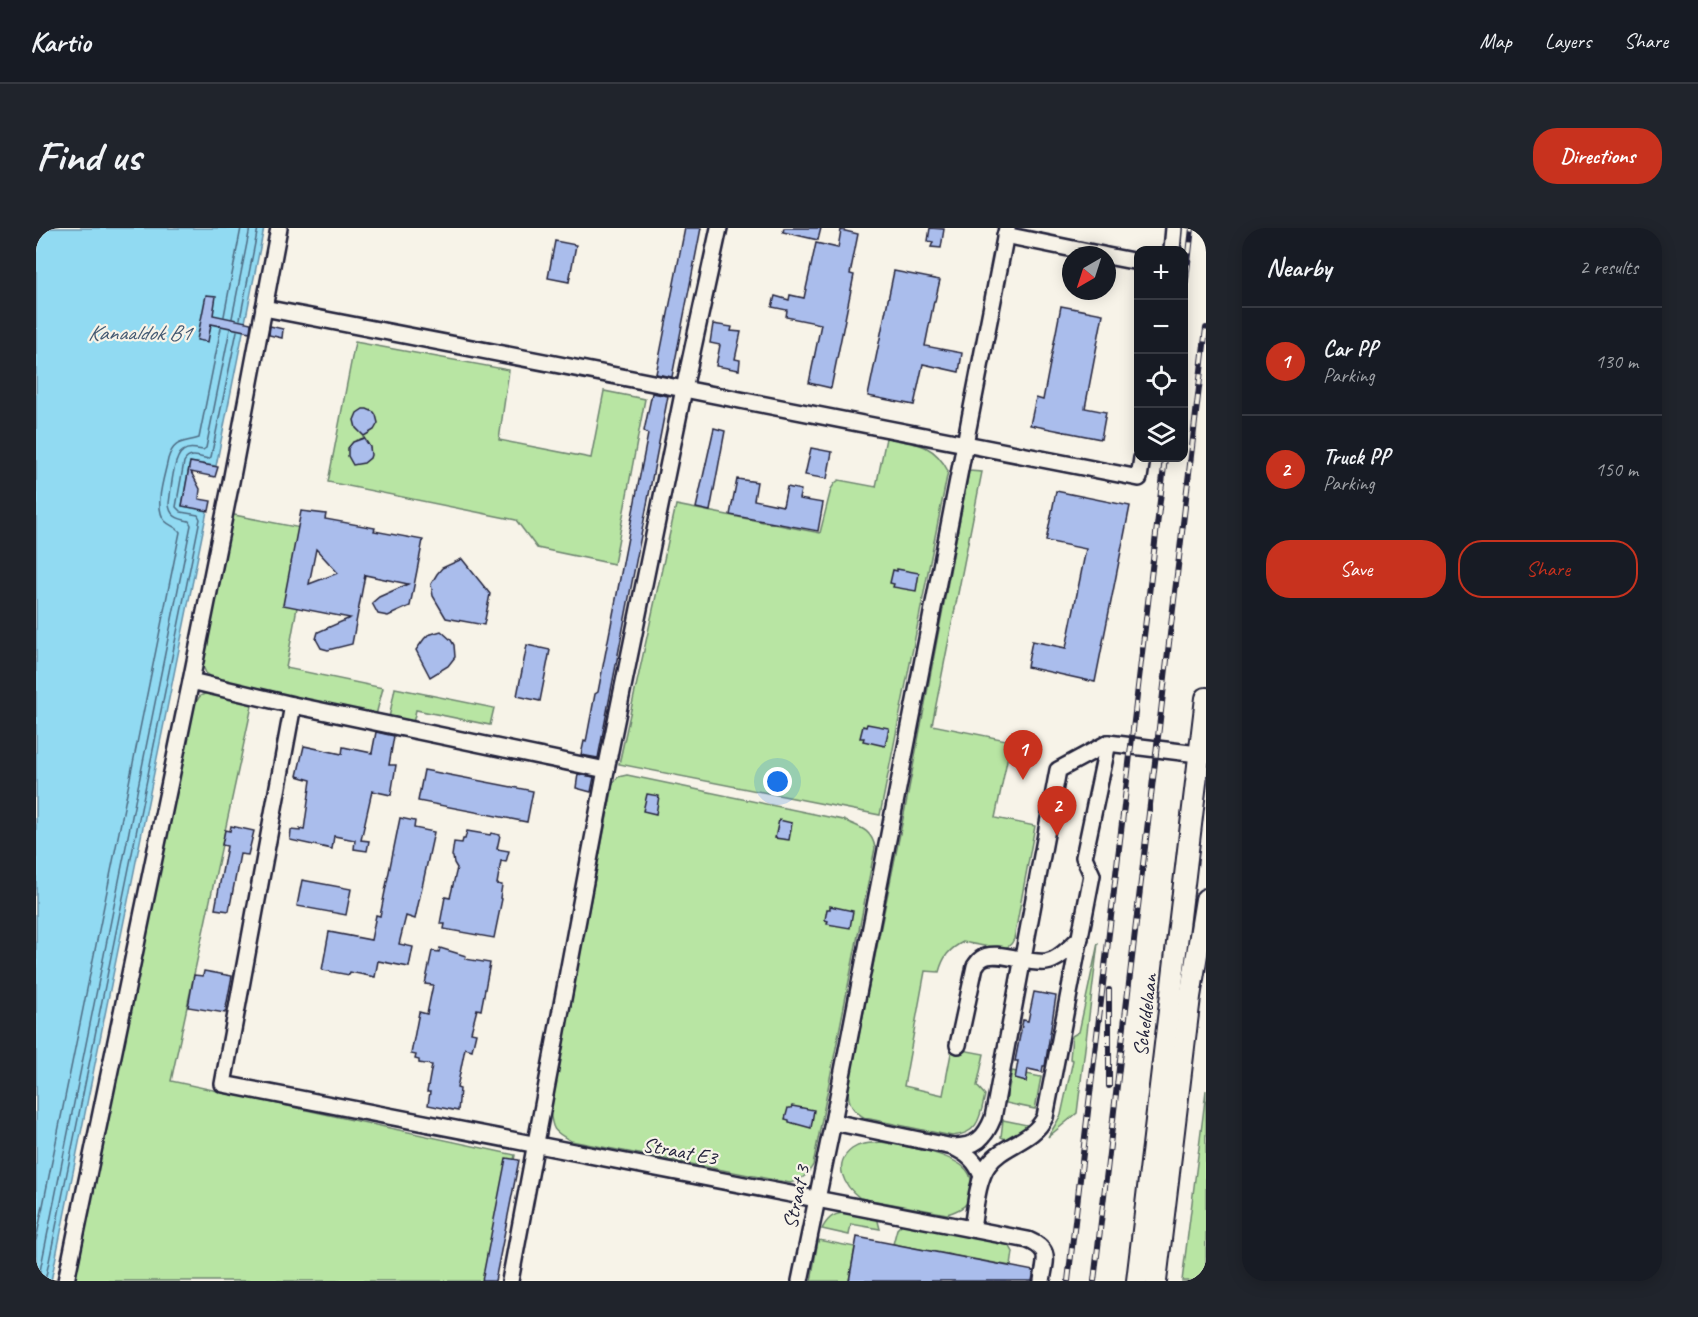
<!DOCTYPE html>
<html lang="en">
<head>
<meta charset="utf-8">
<style>
	body { margin:0; font-family:Caveat,sans-serif; background:#20242c; color:#f1f3f6 }
	.controls { position:absolute; right:18px; top:18px; display:grid; overflow:hidden; border-radius:12px; box-shadow:0 3px 15px #0003 }
	.controls button { width:54px; height:54px; display:grid; place-items:center; padding:0; border:0; border-bottom:2px solid #363941; background:#171b24; color:#f1f3f6; font:30px sans-serif }
	.compass { position:absolute; left:1026px; top:18px; width:54px; height:54px; border-radius:50%; background:#171b24; box-shadow:0 3px 15px #0003; rotate:219deg }
	.you { position:absolute; left:742px; top:554px; width:21px; height:21px; margin:-15px; border:4px solid #fff; border-radius:50%; background:#1a73e8; box-shadow:0 0 0 9px #1a73e833 }
	.badge { display:grid; place-items:center; width:39px; height:39px; border-radius:50%; background:#c8321e; color:#fff; font-size:20px; font-weight:700 }
	.pin { position:absolute; translate:-50% -50px; filter:drop-shadow(0 2px 3px #0008) }
	.pin::after { content:''; position:absolute; top:32px; width:21px; height:18px; background:inherit; clip-path:polygon(0 0,100% 0,50% 100%) }
	.list { margin:0; padding:0; list-style:none }
	h2 { display:flex; justify-content:space-between; align-items:center; height:78px; margin:0; padding:0 24px; font-size:26px }
	h2 small { font-size:20px; font-weight:400; color:#9ea1a6 }
	.list li { display:grid; grid-template-columns:39px 1fr auto; gap:18px; align-items:center; box-sizing:border-box; height:108px; padding:0 24px; border-top:2px solid #363941 }
	.list b { display:block; font-size:22px; white-space:nowrap }
	.list p { margin:0; font-size:20px; white-space:nowrap; color:#9ea1a6 }
	.list em { font-size:20px; font-style:normal; color:#9ea1a6 }
	.actions { display:flex; gap:12px; padding:18px 24px }
	.actions a { flex:1; padding:14px 0; border:2px solid #c8321e; border-radius:24px; text-align:center; font-size:21px; color:#c8321e }
	.actions .main { background:#c8321e; color:#fff }
	.icon { flex:none; width:33px; height:33px; fill:none; stroke:currentColor; stroke-width:2; stroke-linecap:round; stroke-linejoin:round }
	.map { position:relative; flex:none; width:1170px; height:1053px; overflow:hidden; border-radius:24px }
	header { display:flex; align-items:center; gap:36px; box-sizing:border-box; height:84px; padding:0 30px; background:#171b24; border-bottom:2px solid #363941 }
	header strong { font-size:28px }
	nav { display:flex; gap:33px; margin-inline-start:auto; font-size:21px }
	.intro { display:flex; align-items:center; justify-content:space-between; box-sizing:border-box; height:144px; padding:0 36px }
	h1 { margin:0; font-size:42px }
	.button { padding:15px 27px; border-radius:24px; background:#c8321e; color:#fff; font-size:21px; font-weight:700 }
	main { display:flex; gap:36px; padding:0 36px }
	aside { flex:1; background:#171b24; border-radius:24px; box-shadow:0 3px 15px #0003 }
	.map>svg:first-child { display:block }
	.green { fill:#b8e5a3; stroke:#6d846f; stroke-width:1.5 }
	.water { fill:#91daf2; stroke:#6590a9; stroke-width:1.5 }
	.lines { fill:none; stroke-linecap:round; stroke-linejoin:round }
	.shore { stroke:#4e6c84; stroke-width:1.5 }
	.building { fill:#aabdec; stroke:#22223b; stroke-width:1.5; fill-rule:evenodd }
	.minor-casing { stroke:#22223b; stroke-width:20 }
	.major-casing { stroke:#22223b; stroke-width:24 }
	.minor { stroke:#f7f3e8; stroke-width:15 }
	.major { stroke:#f7f3e8; stroke-width:20 }
	.rail-casing { stroke:#22223b; stroke-width:6 }
	.rail { stroke:#f7f3e8; stroke-width:4; stroke-dasharray:11; stroke-linecap:butt }
	.labels { text-anchor:middle; stroke-width:4.5; stroke-linejoin:round; paint-order:stroke }
	.street-label { font-size:21px; fill:#22223b; stroke:#f7f3e8 }
	.water-label { font-size:22px; font-style:italic; fill:#435972; stroke:#f7f3e8 }
</style>
</head>
<body>
<header>
<strong>Kartio</strong>
<nav><a>Map</a><a>Layers</a><a>Share</a></nav>
</header>
<div class="intro"><h1>Find us</h1><a class="button">Directions</a></div>
<main>
<div class="map">
<svg width="1170" height="1053" viewBox="0 0 1170 1053">
	<rect width="100%" height="100%" fill="#f7f3e8"/>
	<filter id="ink" filterUnits="userSpaceOnUse"><feTurbulence type="fractalNoise" baseFrequency=".0167" numOctaves="2"/><feDisplacementMap in="SourceGraphic" scale="12" xChannelSelector="R" yChannelSelector="G"/><feConvolveMatrix kernelMatrix="1 2 1 2 8 2 1 2 1" color-interpolation-filters="sRGB"/></filter>
	<g filter="url(#ink)">
		<g class="green">
			<path d="M319,114L473,142L463,212L555,230L568,163L609,171L578,336L501,320L480,292L292,254Z"/>
			<path d="M850,210C878,215 897,214 912,243L844,587L583,536L640,277L784,305L795,261L799,255L803,252L840,259Z"/>
			<path d="M933,243L946,244L896,497L975,513L959,590L999,598L978,711C975,718 971,720 964,721L927,714C913,721 907,729 903,744L889,743L868,858L907,867L916,820L948,826L941,858L949,867C944,889 943,906 916,908L829,890C817,883 812,876 812,861L870,576Z"/>
			<path d="M193,286L275,302L250,440L347,460L340,487L185,455L170,445L164,432Z"/>
			<path d="M359,460L458,480L454,497L380,482L377,495L353,490Z"/>
			<path d="M171,465H180L217,473L135,853L479,927L454,1053H39L156,480L164,468Z"/>
			<path d="M591,547L807,592C823,599 836,601 839,620L777,937C771,948 765,952 754,955L535,913C517,903 516,902 514,881L576,563L577,555L582,549Z"/>
			<path d="M1062,715L1041,885L1012,909L1025,887L1037,832L1034,831L1036,808L1043,804Z"/>
			<path d="M976,843L1005,849L999,881L970,875Z"/>
			<path d="M1170,862V1053H1146L1167,888Z"/>
			<path d="M967,892L991,897V903L972,912L965,909Z"/>
			<path d="M845,914C867,918 919,925 932,944C936,949 936,956 936,962C935,977 924,982 911,986L824,970C808,958 796,936 816,921C824,915 835,915 845,914Z"/>
			<path d="M815,984L841,989L844,1001L815,996L813,1007L786,1001C793,987 800,985 815,984Z"/>
			<path d="M868,994L972,1015L977,1024L975,1038L857,1016L861,1001Z"/>
			<path d="M782,1012L819,1019L813,1053H775Z"/>
		</g>
		<path class="water" d="M0,0H228L180,238L154,234L146,278L171,283L15,1053H0Z"/>
		<g class="lines">
			<g class="shore">
				<path d="M188,88L205,0"/>
				<path d="M196,90L214,0"/>
				<path d="M204,91L222,0"/>
				<path d="M0,1012L144,304C141,299 134,298 129,293C117,279 129,247 132,231C138,211 148,215 163,210L185,100"/>
				<path d="M2,1053L155,297L153,293C142,291 133,288 133,275C135,263 137,229 147,223C153,219 160,221 167,222L170,220L194,101"/>
				<path d="M9,1053L164,291L162,287L145,284L140,279L148,234C153,224 164,229 172,231L175,229L201,103"/>
			</g>
		</g>
		<g class="building">
			<path d="M649,0H665L636,149L620,146Z"/>
			<path d="M748,0H785L782,12L747,4Z"/>
			<path d="M894,0L908,1L905,20L895,19L897,14L892,13Z"/>
			<path d="M805,2L822,6L814,46L818,47L795,160L773,155L785,96L750,89L751,82L736,79L739,68L753,72L754,67L768,70L780,15L802,20Z"/>
			<path d="M519,13L540,17L533,54L512,50Z"/>
			<path d="M858,43L904,52L899,73H898L889,118L926,125L923,144L887,136L878,177L832,168Z"/>
			<path d="M170,67L180,68L177,87L215,95L214,104L175,96L172,114L161,112Z"/>
			<path d="M1025,78L1067,86L1049,180L1070,184L1065,211L994,197L1000,170L1007,172Z"/>
			<path d="M677,96L696,99L695,103L705,104L699,131L704,132L703,142L680,138L684,117L674,115Z"/>
			<path d="M234,98L247,101L246,110L233,107Z"/>
			<path d="M616,165L632,168L562,530L545,527L548,513L550,514L559,466L562,464L612,206L608,203Z"/>
			<path d="M327,181H331L338,184L340,187L342,195L338,202L328,208L320,200L318,192L321,185Z"/>
			<path d="M678,200L689,203L674,283L660,280Z"/>
			<path d="M328,210L334,219L335,227L334,230L328,235L317,237L312,228V220L317,214Z"/>
			<path d="M775,220L796,224L791,251L769,247Z"/>
			<path d="M154,234L182,239L179,249L155,244L164,261L163,271L175,273L173,283L146,278Z"/>
			<path d="M701,251L721,254L718,272L747,278L751,259L765,262L763,271L787,275L782,303L694,287Z"/>
			<path d="M1020,263L1094,278L1059,454L991,439L996,413L1030,420L1050,321L1010,313Z"/>
			<path d="M265,283L290,286L289,291L339,300L338,303L387,312L374,378L352,388L342,386L336,375L343,369L372,356L329,347L316,416L292,422L285,420L280,411L282,404L314,390L247,377ZM280,321L302,345L273,356Z"/>
			<path d="M426,331L454,366L448,397L410,390L397,368L395,356L401,346L406,340Z"/>
			<path d="M861,341L883,345L880,363L857,359L858,356L854,355L857,342L861,343Z"/>
			<path d="M405,403L415,412L418,417L419,429L412,438L394,449L380,422L388,411L392,407Z"/>
			<path d="M491,417L514,422L504,473L481,468Z"/>
			<path d="M831,496L853,500L849,518L827,513L828,510H824L827,498L830,499Z"/>
			<path d="M340,504L358,508L353,537H360L355,567L336,563L325,612L333,613L331,623L318,621L319,612L298,608L296,621L254,612L255,602L264,603V601L268,602L275,552L261,548L268,518L306,526L307,519L336,525Z"/>
			<path d="M388,542L497,563L491,594L382,573Z"/>
			<path d="M542,546L558,549L555,564L540,560Z"/>
			<path d="M611,566L623,568L620,586L607,583Z"/>
			<path d="M364,590L379,593L378,600L398,604L379,691L370,688L363,716L377,719L373,739L342,733L339,749L314,744L313,747L286,742L293,704L335,712L340,687L344,688Z"/>
			<path d="M743,592L756,595L753,612L739,610Z"/>
			<path d="M195,598L218,603L212,627L204,626L193,683L179,681L191,618L186,617L189,602L194,603Z"/>
			<path d="M431,603L454,607L455,605L464,607L461,621L473,623L470,634L465,633L461,656L466,657L464,670L466,671L458,710L408,701L409,696H404L409,669L414,670L421,640L418,635L417,629L416,628L418,614L426,615L427,611H429Z"/>
			<path d="M266,652L315,661L310,687L261,678Z"/>
			<path d="M794,678L817,683L814,700L791,696L792,693L789,692L791,681H794Z"/>
			<path d="M404,720L430,728L429,731L454,735L445,782L441,781L435,804L440,805L436,822L429,820L421,860L424,861L422,883L392,877L394,864H391L396,837L383,835V832L379,831L380,827L375,826L383,784L391,786L397,757L389,756L396,723L403,724Z"/>
			<path d="M168,743L196,748L189,785L152,779L158,747L167,748Z"/>
			<path d="M998,764L1020,768L1009,838H1007L1006,844L992,841L990,854L979,851L982,833H979L987,792L992,793Z"/>
			<path d="M756,878L778,882L775,900L753,894V892L749,891L752,880H755Z"/>
			<path d="M470,930L483,932L459,1053H446Z"/>
			<path d="M821,1009L998,1043L996,1053H813Z"/>
		</g>
		<g class="lines">
			<g class="minor-casing">
				<g id="minor">
					<path d="M969,7L1067,27"/>
					<path d="M1136,22L1138,0"/>
					<path d="M1071,28L1102,34"/>
					<path d="M228,80L243,0"/>
					<path d="M155,453L194,259L228,80L648,161L683,0"/>
					<path d="M570,542L257,477L187,856L992,1012C1016,1022 1009,1032 1006,1053"/>
					<path d="M922,817L939,738C941,736 942,733 945,731C959,720 992,737 1010,734C1023,732 1034,719 1044,710"/>
					<path d="M797,894L917,919C940,919 949,910 957,890L1022,542L1072,515L1170,527"/>
					<path d="M917,919C932,926 940,933 946,948"/>
					<path d="M936,1001C939,983 941,952 952,937C967,916 997,914 1009,889L1056,647L1048,629L1072,515"/>
					<path d="M30,1053L155,453L257,477"/>
					<path d="M474,1053L570,542L648,161L1103,250L1106,230"/>
					<path d="M764,1053L797,894L971,0"/>
				</g>
			</g>
			<g class="major-casing">
				<g id="major">
					<path d="M1101,1053L1170,470"/>
					<path d="M1120,1053L1154,769L1170,671"/>
				</g>
			</g>
			<use href="#minor" class="minor"/>
			<use href="#major" class="major"/>
			<g class="rail-casing">
				<g id="rail">
					<path d="M1148,69L1156,0"/>
					<path d="M1073,762V858"/>
					<path d="M1032,1053L1129,230"/>
					<path d="M1058,1053L1170,100"/>
				</g>
			</g>
			<use href="#rail" class="rail"/>
		</g>
	</g>
	<g class="labels">
		<g class="street-label">
			<text transform="translate(1109 787) rotate(-83)" y="7">Scheldelaan</text>
			<text transform="translate(644 923) rotate(11)" y="7">Straat E3</text>
			<text transform="translate(760 969) rotate(-78)" y="7">Straat 3</text>
		</g>
		<g class="water-label">
			<text x="103" y="112">Kanaaldok B1</text>
		</g>
	</g>
</svg>
<div class="controls">
<button>+</button>
<button>−</button>
<button><svg class="icon" aria-label="locate" viewBox="0 0 24 24"><circle cx="12" cy="12" r="6"/><path d="M12 2v4M12 18v4M2 12h4M18 12h4"/></svg></button>
<button><svg class="icon" aria-label="layers" viewBox="0 0 24 24"><path d="M12 4l9 5-9 5-9-5zM3 14l9 5 9-5"/></svg></button>
</div>
<svg class="compass" viewBox="-18 -18 36 36"><path d="M0-13l5 13h-10z" fill="#e53935"/><path d="M0 13l5-13h-10z" fill="#9ea1a6"/></svg>
<div class="you"></div>
<div class="pin badge" style="left:987px;top:552px">1</div>
<div class="pin badge" style="left:1021px;top:608px">2</div>
</div>
<aside>
<h2>Nearby<small>2 results</small></h2>
<ul class="list">
<li><span class="badge">1</span><div><b>Car PP</b><p>Parking</p></div><em>130 m</em></li>
<li><span class="badge">2</span><div><b>Truck PP</b><p>Parking</p></div><em>150 m</em></li>
</ul>
<div class="actions"><a class="main">Save</a><a>Share</a></div>
</aside>
</main>
</body>
</html>
